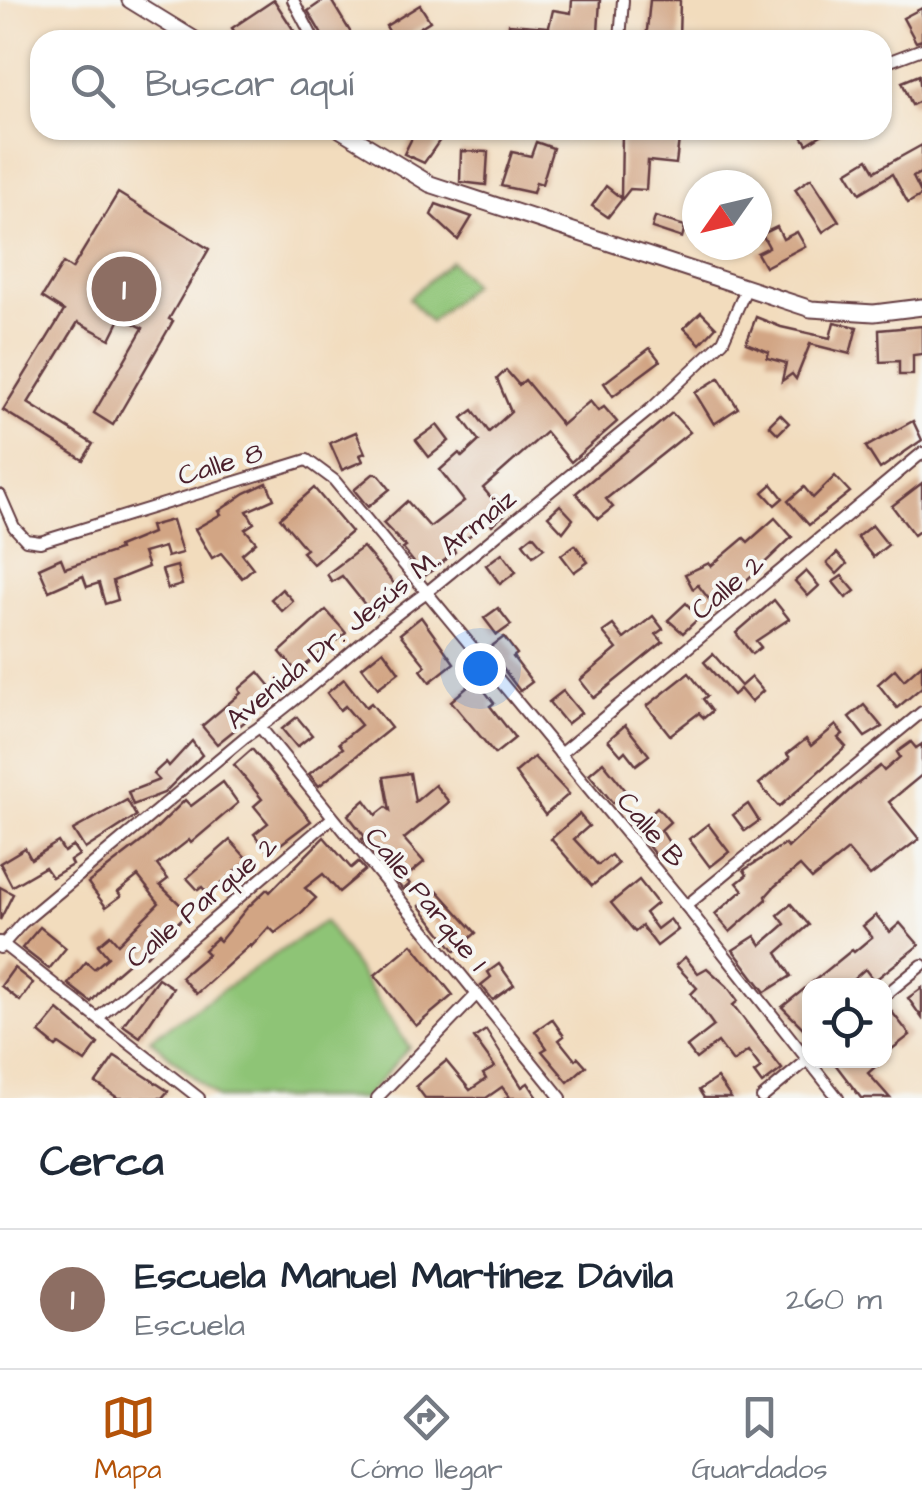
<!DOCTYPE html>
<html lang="es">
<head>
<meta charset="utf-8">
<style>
	body { margin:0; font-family:"Architects Daughter",sans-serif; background:#f6f6f7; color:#1f2937 }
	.controls { position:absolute; right:30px; bottom:30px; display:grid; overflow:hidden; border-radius:20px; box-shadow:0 2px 8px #0004 }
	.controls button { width:90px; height:90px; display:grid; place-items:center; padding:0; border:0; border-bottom:2px solid #e0e1e3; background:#fff; color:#1f2937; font:50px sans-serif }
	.compass { position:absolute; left:682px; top:170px; width:90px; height:90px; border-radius:50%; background:#fff; box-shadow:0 2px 8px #0004; rotate:236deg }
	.you { position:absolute; left:480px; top:668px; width:35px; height:35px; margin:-25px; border:8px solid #fff; border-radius:50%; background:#1a73e8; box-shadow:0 0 0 15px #1a73e833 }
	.badge { display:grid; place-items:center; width:65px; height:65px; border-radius:50%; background:#b45309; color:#fff; font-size:32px; font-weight:700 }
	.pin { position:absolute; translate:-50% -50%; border:5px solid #fff; box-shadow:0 2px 10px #0006 }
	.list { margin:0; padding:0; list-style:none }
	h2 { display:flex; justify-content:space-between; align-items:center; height:130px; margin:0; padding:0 40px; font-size:42px }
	h2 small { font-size:32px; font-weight:400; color:#747a83 }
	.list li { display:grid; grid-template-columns:65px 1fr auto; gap:30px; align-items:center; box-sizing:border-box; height:140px; padding:0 40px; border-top:2px solid #e0e1e3 }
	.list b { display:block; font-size:38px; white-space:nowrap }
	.list p { margin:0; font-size:32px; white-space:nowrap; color:#747a83 }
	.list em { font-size:32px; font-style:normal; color:#747a83 }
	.icon { flex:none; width:55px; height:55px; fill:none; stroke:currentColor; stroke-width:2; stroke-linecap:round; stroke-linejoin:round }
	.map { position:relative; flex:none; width:922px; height:1098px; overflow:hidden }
	.search { position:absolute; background:#fff; box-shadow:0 2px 8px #0004; left:30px; right:30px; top:30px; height:110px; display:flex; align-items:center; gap:25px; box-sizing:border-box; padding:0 35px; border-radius:30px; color:#747a83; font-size:38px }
	.sheet { height:270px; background:#fff }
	nav { display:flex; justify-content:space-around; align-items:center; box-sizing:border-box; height:140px; border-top:2px solid #e0e1e3; background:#fff; font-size:28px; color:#747a83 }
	nav a { display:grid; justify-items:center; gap:5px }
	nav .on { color:#b45309 }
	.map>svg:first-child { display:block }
	.pitch { fill:#8ec476; stroke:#6c7250; stroke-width:2.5 }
	.building { fill:#d2a584 }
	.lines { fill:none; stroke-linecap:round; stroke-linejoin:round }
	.street-casing { stroke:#633b41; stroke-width:14 }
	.secondary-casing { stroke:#633b41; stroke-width:19 }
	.street { stroke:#fff; stroke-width:10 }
	.secondary { stroke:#fff; stroke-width:15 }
	.labels { text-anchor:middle; stroke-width:8; stroke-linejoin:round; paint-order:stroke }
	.street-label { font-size:28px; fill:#4a1f2b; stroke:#f6f6f2 }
</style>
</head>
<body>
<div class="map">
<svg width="922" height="1098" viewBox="0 0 922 1098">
	<rect width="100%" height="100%" fill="#f6f6f2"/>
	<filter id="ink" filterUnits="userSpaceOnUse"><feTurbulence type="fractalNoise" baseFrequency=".01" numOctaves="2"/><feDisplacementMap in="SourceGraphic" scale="20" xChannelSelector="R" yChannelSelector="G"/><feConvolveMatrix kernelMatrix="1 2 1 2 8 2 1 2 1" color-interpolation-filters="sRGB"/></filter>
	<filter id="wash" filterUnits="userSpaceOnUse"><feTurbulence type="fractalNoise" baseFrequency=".0048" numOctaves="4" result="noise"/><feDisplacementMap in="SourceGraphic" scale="40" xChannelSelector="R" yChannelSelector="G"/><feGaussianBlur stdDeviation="2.25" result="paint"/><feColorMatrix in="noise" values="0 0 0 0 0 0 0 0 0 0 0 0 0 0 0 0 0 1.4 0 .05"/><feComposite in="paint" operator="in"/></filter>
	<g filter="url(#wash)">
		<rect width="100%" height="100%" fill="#f2dcbd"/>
		<g class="pitch">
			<path d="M451,261L472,285L430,322L409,298Z"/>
			<path d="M325,921L409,1047L365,1098H218L150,1039Z"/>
		</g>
		<g id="blocks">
			<g class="building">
				<path d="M274,0L300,40H240L232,28Z"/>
				<path d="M324,0H331L351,33L339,40H325L308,11Z"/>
				<path d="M572,0H600L598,33L561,31V39L534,37V40H508L509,24L549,27L553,10L571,13Z"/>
				<path d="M650,0H680L679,40H646Z"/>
				<path d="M420,5L430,21L400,40H378L390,33L386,26Z"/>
				<path d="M922,8V40L916,42L903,18Z"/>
				<path d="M919,75L922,100L912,105L902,82Z"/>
				<path d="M416,130H428L442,137L424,163L404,154Z"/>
				<path d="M622,130L661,132V137L679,139L676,164L648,161L646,190L630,189L608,217L592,206L606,186L621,198Z"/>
				<path d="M798,130H829L807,144Z"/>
				<path d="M536,142L553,148L542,184L536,182L533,193L501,186L512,152L531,156Z"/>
				<path d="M922,145V172L913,177L922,195L908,203L892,174L860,193L847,172L868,159L875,171Z"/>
				<path d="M461,151L488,152L486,185L460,182Z"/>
				<path d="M811,178L839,221L823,232L795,189Z"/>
				<path d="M118,193L209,249L169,319L173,321L113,425L94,413L143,328L121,317L110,339L78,322L28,403L93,444L83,460L3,410L64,311L42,297L63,263L72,269Z"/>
				<path d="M436,204L472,217L458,240L431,215Z"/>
				<path d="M655,217L685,226L682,238L652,228Z"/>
				<path d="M777,227L783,239L797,232L805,246L765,267L757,253L769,247L762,234Z"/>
				<path d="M701,312L716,327L700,344L684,328Z"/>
				<path d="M756,317L781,327L830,338L834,322L857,327L850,354L810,344L796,379L792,374L782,381L786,363L767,358L769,352L746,343Z"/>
				<path d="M922,326V354L913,355V375H899V361L880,362L879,330Z"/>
				<path d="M650,348L660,361L613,396L604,383Z"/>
				<path d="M506,370L519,385L525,380L562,425L590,401L598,411L604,407L617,422L571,462L546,432L483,488L505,514L492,525L489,521L453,548L455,552L425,576L403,549L406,547L383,523L407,501L430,527L464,501L440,470L459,453L462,457L479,441L462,418L473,410L489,432L511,412L497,379Z"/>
				<path d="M719,378L738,408L714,424L695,393Z"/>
				<path d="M672,413L690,432L606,499L613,507L598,519L576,493Z"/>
				<path d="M780,414L789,423L778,434L769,425Z"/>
				<path d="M913,421L922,440L880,469L866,447Z"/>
				<path d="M437,425L449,441L429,457L416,440Z"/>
				<path d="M356,432L365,453L360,455L363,461L342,470L330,443Z"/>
				<path d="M373,474H378L390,489L368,507L354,490Z"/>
				<path d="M835,476L850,492L809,525L788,501L804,487L813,498Z"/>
				<path d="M267,483L274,499L247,511L254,523L245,529L256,542L242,554L253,568L242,578L221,553L212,558L195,529L221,514L219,511L245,493Z"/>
				<path d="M922,483V529L914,535L892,506Z"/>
				<path d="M772,484L783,498L775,505L763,492Z"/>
				<path d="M314,488L351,532L313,564L302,552L306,549L280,518Z"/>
				<path d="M560,505L573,519L563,532L548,516Z"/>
				<path d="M775,518L792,537L733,593L715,607L698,585L693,589L685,574L709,563L711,566L744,538L748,542Z"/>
				<path d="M172,520L182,553L167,557L164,547L143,553L148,567L113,581L118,600L105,604L99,583L87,587L83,576L49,591L39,568L61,558L65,568L119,550L118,547L152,533L150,526Z"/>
				<path d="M872,525L888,545L873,557L857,537Z"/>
				<path d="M533,535L544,548L533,556L523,543Z"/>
				<path d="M575,545L588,562L574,572L561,555Z"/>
				<path d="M363,547L402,593L374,616L342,576L332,582L327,574Z"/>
				<path d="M502,553L516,572L500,584L486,565Z"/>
				<path d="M837,553L847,564L837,574L827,563Z"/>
				<path d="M177,566L182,585L168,589L162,570Z"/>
				<path d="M806,571L819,586L808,596L795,581Z"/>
				<path d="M842,576L855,591L846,598L833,582Z"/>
				<path d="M282,589L293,601L282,611L271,599Z"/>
				<path d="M774,600L789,619L756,641L761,647L752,654L736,633Z"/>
				<path d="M686,603L699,618L683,633L668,620Z"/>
				<path d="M498,608L511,625L497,635L484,618Z"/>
				<path d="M326,610L346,633L297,672L280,652Z"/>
				<path d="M653,616L663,629L656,634L663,642L594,698L580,680L617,649L603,632L613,625L624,639Z"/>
				<path d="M421,617L454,663L430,682L421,670L426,666L400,634Z"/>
				<path d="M504,637L517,654L513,657L532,682L520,691L488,649Z"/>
				<path d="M383,650L399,672L378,688L362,667Z"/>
				<path d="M713,654L741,686L751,677L763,691L751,702L740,689L733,695L704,662Z"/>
				<path d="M922,664V687L897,708L878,684L895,669L904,680Z"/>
				<path d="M259,672L273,689L244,714L248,719L217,744L202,726L241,693L239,689Z"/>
				<path d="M689,673L707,696L703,699L712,711L704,718L699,713L670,735L647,706Z"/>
				<path d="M344,679L366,707L371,703L391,728L319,786L309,774L343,748L339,743L361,725L345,706L340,710L327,693Z"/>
				<path d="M476,680L494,703L490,706L515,738L495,754L451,701Z"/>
				<path d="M563,691L581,713L567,724L549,702Z"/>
				<path d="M864,705L882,727L865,737L849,717Z"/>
				<path d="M297,717L312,735L297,747L282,729Z"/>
				<path d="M625,725L649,755L636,765L625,751L621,755L608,740Z"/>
				<path d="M836,725L843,734L838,738L846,747L779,807L759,784L790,758L787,754L806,739L811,746Z"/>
				<path d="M192,741L202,755L164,793L133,805L128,792L159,780L153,774L166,762L169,766Z"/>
				<path d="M911,742L916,748L922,744V775L889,802L919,839L870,876L848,850L812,879L800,866L775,886L766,896L767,899L730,932L715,914L743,890L737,883L747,875L744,870L785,844L788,848L851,789L880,766L884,771L900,757L897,752Z"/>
				<path d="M252,749L311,821L269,853L254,834L268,823L254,806L262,799L234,765Z"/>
				<path d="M534,757L569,794L545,815L515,773Z"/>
				<path d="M603,762L627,792L613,803L589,774Z"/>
				<path d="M410,773L415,802L435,785L449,802L404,839L424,862L405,878L410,884L403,890L362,839L365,837L348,815L365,800L376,815L386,807L390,810L384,777Z"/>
				<path d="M223,782L238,803L191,843L189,840L157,865L168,879L160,885L188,912L146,956L142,951L113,976L91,1002L68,984L86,962L94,969L108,957L98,945L110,935L118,944L159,903L138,876L118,892L121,896L106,907L88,883L145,839L185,800L191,806Z"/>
				<path d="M127,800L136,816L85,849L73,830Z"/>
				<path d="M748,804L759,821L745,831L733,815Z"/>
				<path d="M657,807L670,822L661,830L670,844L656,856L635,829Z"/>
				<path d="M579,814L589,826L574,839L598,865L611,855L618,864L592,886L551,839Z"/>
				<path d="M708,824L729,852L710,867L689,839Z"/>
				<path d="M324,837L351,868L358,862L365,870L339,892L323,874L305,888L316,898L300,914L275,933L269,927L251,947L250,945L196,994L181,977L208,954L204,950L217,938L220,941L246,909L267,889L270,892Z"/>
				<path d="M230,840L248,860L209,895L202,887L198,890L187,878Z"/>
				<path d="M58,842L64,852L73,846L79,855L70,861L72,865L52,877L45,867L12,886L0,863L25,848L31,859Z"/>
				<path d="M639,880L657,903L645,913L657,929L670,919L678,930L657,946L642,926L635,932L611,903Z"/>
				<path d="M0,887L13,894L0,920Z"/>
				<path d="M438,891L476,933L455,951L420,906Z"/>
				<path d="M791,904L809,925L777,953L791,976L765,992L733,950L755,936L761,945L785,924L778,915Z"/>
				<path d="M876,915L890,932L900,923L919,945L874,981L865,969L846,986H810V1035L782,1007L852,950L854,952L872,937L863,926Z"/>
				<path d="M40,927L66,948L49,969L22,948Z"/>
				<path d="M412,944L453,995L416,1026L375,975Z"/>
				<path d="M685,957L698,973L707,968L727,986L738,1001L733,1005L782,1069L762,1084L754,1073L761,1068L748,1051L733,1062L718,1042L696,1059L687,1047L714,1026L691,994L697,988L676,965Z"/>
				<path d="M499,964L514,985L493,1000L481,985L491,977L488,972Z"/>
				<path d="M14,968L33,983L20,1001L1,986Z"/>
				<path d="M158,978L173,988L140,1037L123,1025Z"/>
				<path d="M922,988V1018L908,998Z"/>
				<path d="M58,1010L98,1044L85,1062L59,1044L56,1047L39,1033Z"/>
				<path d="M892,1012L910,1035L892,1049L884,1040V1017Z"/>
				<path d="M552,1019L564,1036L559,1040L575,1060L578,1057L586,1066L568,1082L542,1051L547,1048L535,1031Z"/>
				<path d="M486,1030L522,1087L528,1083L538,1098H506L509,1096L502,1087L486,1098H425L416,1086L446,1061L470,1090L486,1079L483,1074L495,1067L474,1038Z"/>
				<path d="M115,1056L168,1091L162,1098H118L96,1083Z"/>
				<path d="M832,1060H883L868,1073L890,1098H861Z"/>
				<path d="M717,1078L731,1098H704L699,1090Z"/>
			</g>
		</g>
	</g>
	<g filter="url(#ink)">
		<use href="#blocks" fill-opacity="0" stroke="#633b41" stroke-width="2.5"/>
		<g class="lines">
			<g class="street-casing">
				<g id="street">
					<path d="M293,0L314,40"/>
					<path d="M620,40L623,0"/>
					<path d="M882,64L922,49"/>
					<path d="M0,495L14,527L26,540L40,542L307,460L334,480L686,906L838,1098"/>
					<path d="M260,727L561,1098"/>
					<path d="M560,754L922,453"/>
					<path d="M686,906L922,712"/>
					<path d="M0,942L199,1098"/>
					<path d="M0,948L22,923L245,737C309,694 363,636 427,592L652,408L723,341L747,287"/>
					<path d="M884,996L922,965"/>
					<path d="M99,1017L332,818"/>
					<path d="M377,1098L477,994"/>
					<path d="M762,1098L810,1058"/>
				</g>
			</g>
			<g class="secondary-casing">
				<g id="secondary">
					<path d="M130,0L195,40"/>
					<path d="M341,130L430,184L811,309L874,313L922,307"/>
				</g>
			</g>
			<use href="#street" class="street"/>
			<use href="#secondary" class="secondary"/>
		</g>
	</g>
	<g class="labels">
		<g class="street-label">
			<text transform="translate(220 463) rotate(-17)" y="10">Calle 8</text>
			<text transform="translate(727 586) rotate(-40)" y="10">Calle 2</text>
			<text transform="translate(370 608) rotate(-39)" y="10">Avenida Dr. Jesús M. Armaiz</text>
			<text transform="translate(652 829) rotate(50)" y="10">Calle B</text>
			<text transform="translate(427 898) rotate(51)" y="10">Calle Parque 1</text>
			<text transform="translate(201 901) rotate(-40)" y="10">Calle Parque 2</text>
		</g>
	</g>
</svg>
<div class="controls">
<button><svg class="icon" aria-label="locate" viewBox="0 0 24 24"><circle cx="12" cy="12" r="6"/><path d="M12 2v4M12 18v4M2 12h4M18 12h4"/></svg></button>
</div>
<svg class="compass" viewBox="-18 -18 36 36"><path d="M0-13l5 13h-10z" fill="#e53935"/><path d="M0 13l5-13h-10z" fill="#747a83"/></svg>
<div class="you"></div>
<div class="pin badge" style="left:124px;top:289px;background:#8d6e63">1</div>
<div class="search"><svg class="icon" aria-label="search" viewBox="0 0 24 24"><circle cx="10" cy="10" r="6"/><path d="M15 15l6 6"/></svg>Buscar aquí</div>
</div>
<section class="sheet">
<h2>Cerca<small></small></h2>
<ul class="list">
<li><span class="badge" style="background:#8d6e63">1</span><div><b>Escuela Manuel Martínez Dávila</b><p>Escuela</p></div><em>260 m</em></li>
</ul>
</section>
<nav>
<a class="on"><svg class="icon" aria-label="map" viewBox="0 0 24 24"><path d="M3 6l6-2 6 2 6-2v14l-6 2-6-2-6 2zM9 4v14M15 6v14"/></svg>Mapa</a>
<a><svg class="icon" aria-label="directions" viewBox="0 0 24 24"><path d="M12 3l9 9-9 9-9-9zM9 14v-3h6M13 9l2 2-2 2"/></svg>Cómo llegar</a>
<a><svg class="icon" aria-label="saved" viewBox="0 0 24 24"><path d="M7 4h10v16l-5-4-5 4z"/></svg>Guardados</a>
</nav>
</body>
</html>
